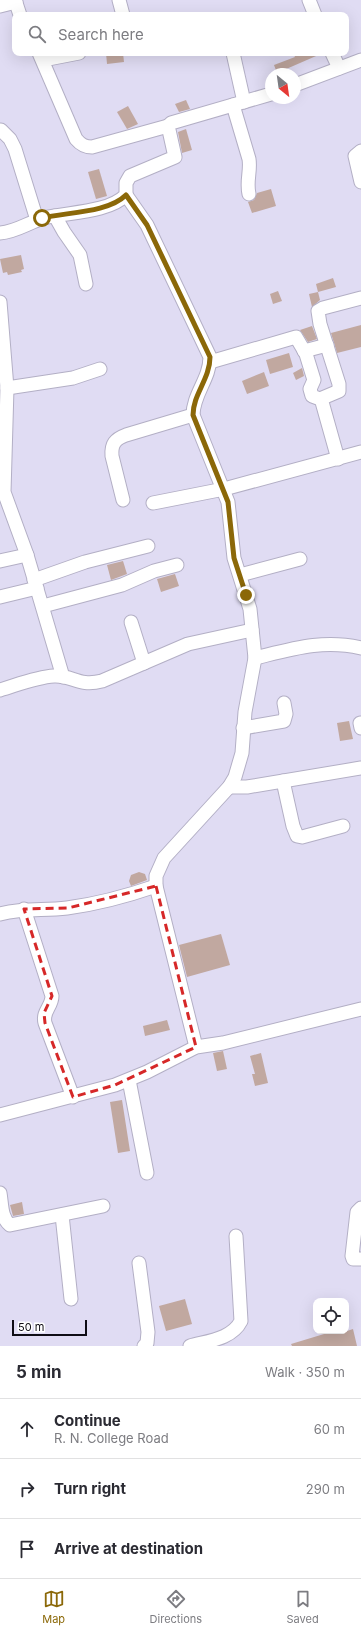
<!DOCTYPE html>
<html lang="en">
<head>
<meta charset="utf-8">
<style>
	body { margin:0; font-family:Inter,sans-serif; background:#f2f2f3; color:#2b2b33 }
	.controls { position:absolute; right:12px; bottom:12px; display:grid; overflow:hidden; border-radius:8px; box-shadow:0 4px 16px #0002 }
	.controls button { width:36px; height:36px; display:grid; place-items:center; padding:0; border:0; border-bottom:1px solid #e1e1e2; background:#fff; color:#2b2b33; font:20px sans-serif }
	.compass { position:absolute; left:265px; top:68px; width:36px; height:36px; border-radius:50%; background:#fff; box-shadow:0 4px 16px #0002; rotate:151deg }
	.scale { position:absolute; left:12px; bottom:10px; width:75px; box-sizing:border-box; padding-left:4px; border:2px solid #0f0d15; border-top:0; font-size:11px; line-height:14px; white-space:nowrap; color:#0f0d15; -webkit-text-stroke:3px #fff; paint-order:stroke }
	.stop { position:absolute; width:12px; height:12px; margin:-9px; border:3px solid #8b6808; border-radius:50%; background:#fff }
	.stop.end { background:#8b6808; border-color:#fff; box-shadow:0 1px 4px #0008 }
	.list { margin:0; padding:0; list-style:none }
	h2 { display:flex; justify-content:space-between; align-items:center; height:52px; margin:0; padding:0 16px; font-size:17px }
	h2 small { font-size:13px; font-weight:400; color:#7c7c81 }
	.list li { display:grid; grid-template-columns:26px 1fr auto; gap:12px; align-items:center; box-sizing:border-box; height:60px; padding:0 16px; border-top:1px solid #e1e1e2 }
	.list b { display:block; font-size:15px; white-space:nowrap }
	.list p { margin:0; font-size:13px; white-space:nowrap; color:#7c7c81 }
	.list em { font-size:13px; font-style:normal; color:#7c7c81 }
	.icon { flex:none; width:22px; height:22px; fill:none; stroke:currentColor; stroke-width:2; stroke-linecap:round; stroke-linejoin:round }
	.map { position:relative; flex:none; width:361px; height:1346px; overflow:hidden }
	.search { position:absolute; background:#fff; box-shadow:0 4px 16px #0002; left:12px; right:12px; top:12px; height:44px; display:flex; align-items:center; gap:10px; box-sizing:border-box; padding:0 14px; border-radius:8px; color:#7c7c81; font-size:15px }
	.sheet { height:232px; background:#fff }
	nav { display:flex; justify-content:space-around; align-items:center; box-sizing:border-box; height:56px; border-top:1px solid #e1e1e2; background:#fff; font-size:11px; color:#7c7c81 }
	nav a { display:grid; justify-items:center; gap:2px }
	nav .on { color:#8b6808 }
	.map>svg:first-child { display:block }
	.building { fill:#c1a8a0 }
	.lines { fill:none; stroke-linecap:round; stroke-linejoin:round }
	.minor-casing { stroke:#b3afc5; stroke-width:15 }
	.minor { stroke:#fff; stroke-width:13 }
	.route { stroke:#8b6808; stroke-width:5 }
	.marked { fill:none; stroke:#d62828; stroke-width:3; stroke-dasharray:8 5; stroke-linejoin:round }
</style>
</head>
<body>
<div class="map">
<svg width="361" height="1346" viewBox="0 0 361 1346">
	<rect width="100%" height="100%" fill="#e0dcf3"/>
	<g class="building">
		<path d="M106,53H123L124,62L107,64Z"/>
		<path d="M293,53H323L277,73L274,65L295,57Z"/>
		<path d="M186,100L190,109L179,112L175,104Z"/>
		<path d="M128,106L138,124L127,129L117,112Z"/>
		<path d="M186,129L192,150L182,153L178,132Z"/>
		<path d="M99,169L107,196L96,199L88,172Z"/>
		<path d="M271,189L276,206L252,213L248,202L254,200L257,193Z"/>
		<path d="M21,255L24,269L21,270L22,272L8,275L7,272L3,273L0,259Z"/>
		<path d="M333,278L336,287L318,292L316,284Z"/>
		<path d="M278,291L282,301L273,304L270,294Z"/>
		<path d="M318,292L320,300L312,307L309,294Z"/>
		<path d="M361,325V347L337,353L331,333Z"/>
		<path d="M312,326L317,339L308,342L300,330Z"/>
		<path d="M289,353L293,367L270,374L266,360Z"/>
		<path d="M302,368L304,376L296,380L293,373Z"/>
		<path d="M264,372L269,386L247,394L242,381Z"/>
		<path d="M123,561L127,574L111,580L107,565Z"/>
		<path d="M175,574L179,586L161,592L157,579Z"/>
		<path d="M349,721L353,739L340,741L337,723Z"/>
		<path d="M139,872L145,874L147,880L131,886L129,881L131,875Z"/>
		<path d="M221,934L230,965L187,977L179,945Z"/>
		<path d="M167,1020L170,1030L145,1036L143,1026Z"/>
		<path d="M223,1051L227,1069L217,1071L213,1053Z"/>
		<path d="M261,1053L268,1083L255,1086L252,1074H255L250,1056Z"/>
		<path d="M122,1100L130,1151L118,1153L110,1102Z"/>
		<path d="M22,1202L24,1214L13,1216L10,1205Z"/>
		<path d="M185,1299L192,1324L166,1331L159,1306Z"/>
		<path d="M353,1329L357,1346H292L291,1344L334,1331H347Z"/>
	</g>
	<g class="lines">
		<g class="minor-casing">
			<g id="minor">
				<path d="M15,0L20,15"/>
				<path d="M119,0L123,15"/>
				<path d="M309,0L315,15"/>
				<path d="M0,6L16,2"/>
				<path d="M39,53L76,139C81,145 85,147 92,147L168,126"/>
				<path d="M233,53L244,102"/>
				<path d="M332,53L339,68"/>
				<path d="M43,60L79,53"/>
				<path d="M295,85L361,60"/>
				<path d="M233,105L249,159C251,171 246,181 249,194"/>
				<path d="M1,130L10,139L15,149L37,220"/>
				<path d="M361,151L355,156L361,182"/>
				<path d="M126,195L147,225L210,357C210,379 193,394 193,415L228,502L234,558L250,609L255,658L245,712L242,753L235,777L229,787L164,858L156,876V886L196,1047"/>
				<path d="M55,216L64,232L80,255L86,284"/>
				<path d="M0,233C16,232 29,222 44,218C68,212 108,213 126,195V183L130,176L175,157L169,130L168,126L171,123L271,94"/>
				<path d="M0,302L7,388L4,492L27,555L63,677"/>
				<path d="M304,351L327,345"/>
				<path d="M210,362L296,337L306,354L314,380L310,389L312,396L320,399L322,402L338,459"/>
				<path d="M7,388L73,378L100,369"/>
				<path d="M320,399L339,391V384L320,324L318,311L323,308L361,298"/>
				<path d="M123,500L112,456C111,444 115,439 126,435L193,415"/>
				<path d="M153,503L224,489L361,452"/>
				<path d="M0,561L27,555"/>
				<path d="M240,575L300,559"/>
				<path d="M34,580L85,562L148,546"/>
				<path d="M0,597L37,588"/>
				<path d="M43,606L122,585L154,571L177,565"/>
				<path d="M131,622L144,663"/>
				<path d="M255,658C292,649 323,639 361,648"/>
				<path d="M0,690C17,685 36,677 54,676C73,675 78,687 102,681L188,644L252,630"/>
				<path d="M360,723L361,728"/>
				<path d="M243,728L284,721L286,714L284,703"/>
				<path d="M283,781L293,826L297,836L302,837L343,826"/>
				<path d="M229,787H247L361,768"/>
				<path d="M24,909L52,996C52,1007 42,1011 45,1023L73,1097"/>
				<path d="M0,914C25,907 43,911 67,908C97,904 127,896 156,886"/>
				<path d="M129,1080L147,1173"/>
				<path d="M0,1115L115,1085L147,1072L196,1047L223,1043L361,1009"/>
				<path d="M0,1193C2,1204 1,1218 10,1225L103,1206"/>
				<path d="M361,1208L357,1212L352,1256L353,1259H361"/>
				<path d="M62,1215L71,1299"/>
				<path d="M139,1263L148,1332L147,1343L144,1346"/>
				<path d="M190,1346C208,1341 232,1339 241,1321L236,1236"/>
			</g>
		</g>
		<use href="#minor" class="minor"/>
	</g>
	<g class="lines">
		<path class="route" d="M42,218C67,212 108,213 126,195L147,225L210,357C210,379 193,394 193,415L228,502L234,558L246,595"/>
	</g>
	<path class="marked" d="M156,886L196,1047L115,1085L73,1097L45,1023L44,1013L52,996L24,909L68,908Z"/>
</svg>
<div class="controls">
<button><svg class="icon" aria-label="locate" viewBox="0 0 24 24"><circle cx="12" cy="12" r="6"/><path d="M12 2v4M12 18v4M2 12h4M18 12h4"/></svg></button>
</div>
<svg class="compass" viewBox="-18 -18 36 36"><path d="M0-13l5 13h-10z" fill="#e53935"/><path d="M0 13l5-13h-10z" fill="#7c7c81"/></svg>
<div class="scale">50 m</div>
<div class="stop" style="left:42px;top:218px"></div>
<div class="stop end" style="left:246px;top:595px"></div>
<div class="search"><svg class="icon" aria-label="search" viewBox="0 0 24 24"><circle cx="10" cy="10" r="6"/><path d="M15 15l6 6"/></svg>Search here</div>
</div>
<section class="sheet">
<h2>5 min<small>Walk · 350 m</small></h2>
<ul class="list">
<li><svg class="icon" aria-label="ahead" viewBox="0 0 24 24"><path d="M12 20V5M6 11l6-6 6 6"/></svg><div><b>Continue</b><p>R. N. College Road</p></div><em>60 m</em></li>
<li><svg class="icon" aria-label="right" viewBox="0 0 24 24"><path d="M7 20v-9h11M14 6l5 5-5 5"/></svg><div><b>Turn right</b></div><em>290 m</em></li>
<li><svg class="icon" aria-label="arrive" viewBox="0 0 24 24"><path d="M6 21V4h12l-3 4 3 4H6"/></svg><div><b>Arrive at destination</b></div></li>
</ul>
</section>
<nav>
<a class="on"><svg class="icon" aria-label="map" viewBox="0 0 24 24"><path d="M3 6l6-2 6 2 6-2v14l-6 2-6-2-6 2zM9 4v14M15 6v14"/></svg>Map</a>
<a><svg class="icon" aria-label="directions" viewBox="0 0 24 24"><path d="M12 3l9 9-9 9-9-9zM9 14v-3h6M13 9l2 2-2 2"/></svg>Directions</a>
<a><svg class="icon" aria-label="saved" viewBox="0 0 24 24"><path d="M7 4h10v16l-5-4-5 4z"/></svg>Saved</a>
</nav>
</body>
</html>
